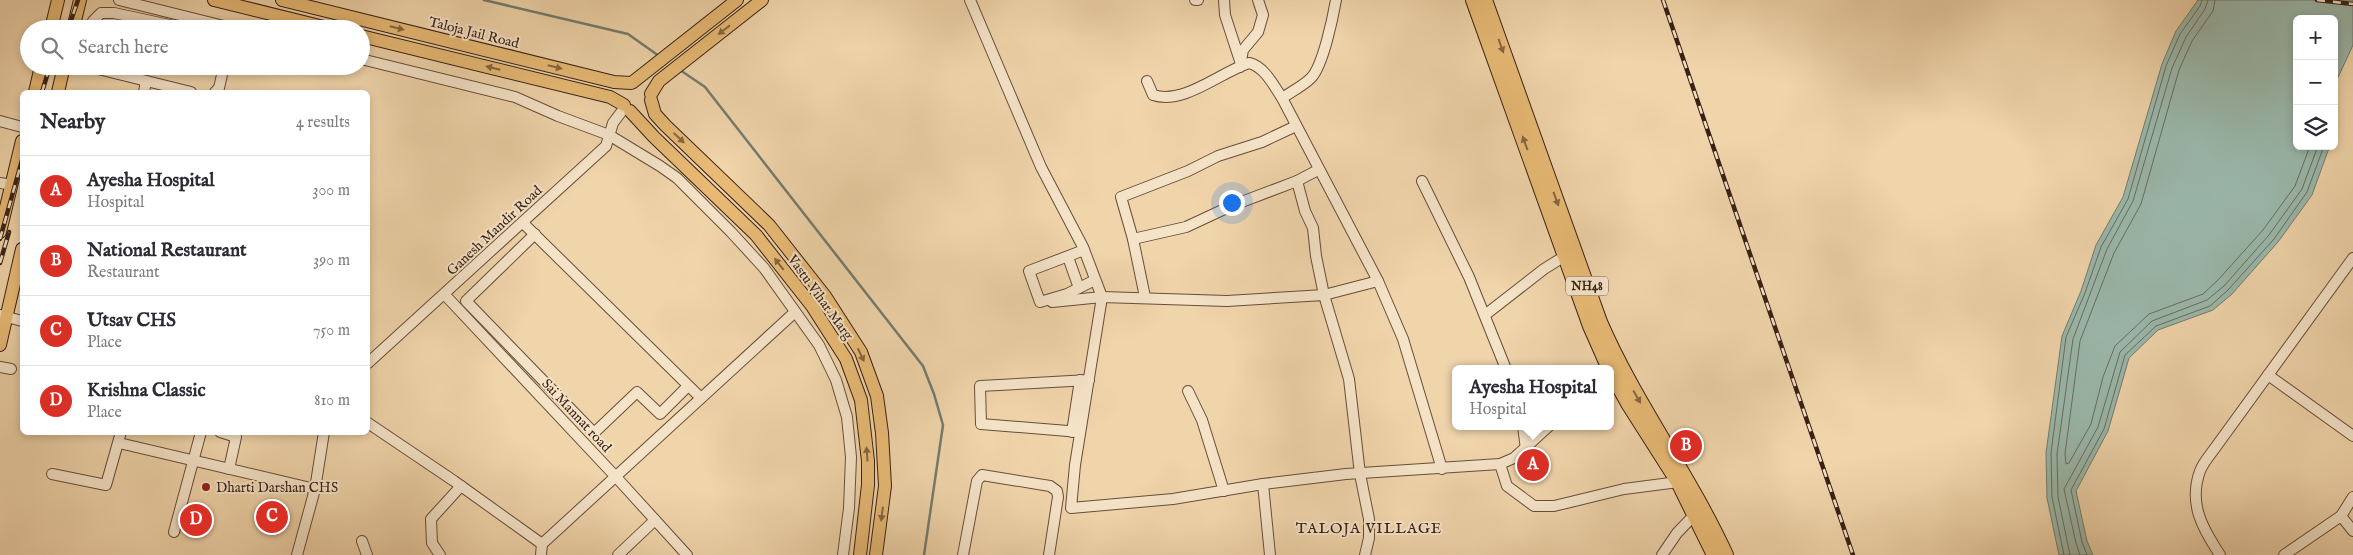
<!DOCTYPE html>
<html lang="en">
<head>
<meta charset="utf-8">
<style>
	body { margin:0; font-family:"IM FELL English",serif; background:#f7f7f7; color:#2b2b33 }
	.controls { position:absolute; right:15px; top:15px; display:grid; overflow:hidden; border-radius:8px; box-shadow:0 2px 8px #0003 }
	.controls button { width:45px; height:45px; display:grid; place-items:center; padding:0; border:0; border-bottom:1px solid #e1e1e2; background:#fff; color:#2b2b33; font:25px sans-serif }
	.you { position:absolute; left:1231px; top:202px; width:18px; height:18px; margin:-12px; border:4px solid #fff; border-radius:50%; background:#1a73e8; box-shadow:0 0 0 8px #1a73e833 }
	.badge { display:grid; place-items:center; width:32px; height:32px; border-radius:50%; background:#d93025; color:#fff; font-size:16px; font-weight:700 }
	.pin { position:absolute; translate:-50% -50%; border:2px solid #fff; box-shadow:0 1px 5px #0006 }
	.popup { position:absolute; left:1452px; top:365px; width:162px; height:65px; box-sizing:border-box; display:grid; place-content:center; border-radius:8px; background:#fff; filter:drop-shadow(0 1px 4px #0005); font-size:16px; white-space:nowrap; color:#7c7c81 }
	.popup b { font-size:19px; color:#2b2b33 }
	.popup::after { content:''; position:absolute; left:50%; top:100%; margin-left:-10px; border:10px solid transparent; border-top-color:#fff }
	.list { margin:0; padding:0; list-style:none }
	h2 { display:flex; justify-content:space-between; align-items:center; height:65px; margin:0; padding:0 20px; font-size:21px }
	h2 small { font-size:16px; font-weight:400; color:#7c7c81 }
	.list li { display:grid; grid-template-columns:32px 1fr auto; gap:15px; align-items:center; box-sizing:border-box; height:70px; padding:0 20px; border-top:1px solid #e1e1e2 }
	.list b { display:block; font-size:19px; white-space:nowrap }
	.list p { margin:0; font-size:16px; white-space:nowrap; color:#7c7c81 }
	.list em { font-size:16px; font-style:normal; color:#7c7c81 }
	.icon { flex:none; width:28px; height:28px; fill:none; stroke:currentColor; stroke-width:2; stroke-linecap:round; stroke-linejoin:round }
	.map { position:relative; flex:none; width:2353px; height:555px; overflow:hidden }
	.search { position:absolute; background:#fff; box-shadow:0 2px 8px #0003; left:20px; top:20px; width:350px; height:55px; display:flex; align-items:center; gap:12px; box-sizing:border-box; padding:0 18px; border-radius:28px; color:#7c7c81; font-size:19px }
	.panel { position:absolute; background:#fff; box-shadow:0 2px 8px #0003; left:20px; top:90px; width:350px; height:345px; border-radius:8px }
	.map>svg:first-child { display:block }
	.water { fill:#9ab8ab; stroke:#737c6f }
	.lines { fill:none; stroke-linecap:round; stroke-linejoin:round }
	.shore { stroke:#696c60; stroke-width:1 }
	.stream { stroke:#737c6f; stroke-width:2.5 }
	.minor-casing { stroke:#664e3b; stroke-width:12 }
	.major-casing { stroke:#382116; stroke-width:14 }
	.highway-casing { stroke:#382116; stroke-width:16 }
	.minor { stroke:#f5e3c8; stroke-width:10 }
	.major { stroke:#e8ba75; stroke-width:12 }
	.highway { stroke:#e8ba75; stroke-width:14 }
	.rail-casing { stroke:#382116; stroke-width:4.5 }
	.rail { stroke:#f5e3c8; stroke-width:2.5; stroke-dasharray:8; stroke-linecap:butt }
	.oneway { fill:#876641 }
	.poi-dot { fill:#8f2418; stroke:#f5e3c8; stroke-width:2 }
	.labels { text-anchor:middle; stroke-width:4; stroke-linejoin:round; paint-order:stroke }
	.shield { fill:#f5e3c8; stroke:#715b4b; stroke-width:1 }
	.shield-label { font-size:12px; font-weight:bold; fill:#382116 }
	.street-label { font-size:14px; fill:#382116; stroke:#f5e3c8 }
	.poi-label { font-size:14px; fill:#382116; stroke:#f5e3c8; text-anchor:start }
	.neighbourhood-label { font-size:15px; letter-spacing:1px; fill:#382116; stroke:#f5e3c8 }
</style>
</head>
<body>
<div class="map">
<svg width="2353" height="555" viewBox="0 0 2353 555">
	<rect width="100%" height="100%" fill="#f0d4aa"/>
	<filter id="stains"><feTurbulence type="fractalNoise" baseFrequency=".004" numOctaves="4"/><feColorMatrix values="0 0 0 0 .2 0 0 0 0 .09 0 0 0 0 .02 0 0 0 .5 -.17"/></filter>
	<radialGradient id="worn" r=".72"><stop offset=".6" stop-color="#630" stop-opacity="0"/><stop offset="1" stop-color="#630" stop-opacity=".3"/></radialGradient>
	<path class="water" d="M2198,0H2353V45L2334,86V19H2297V146H2329V148L2312,195L2278,242L2232,294L2213,310L2158,330L2129,358L2108,431L2076,491L2087,541L2093,555H2059L2047,498L2046,453L2062,336L2081,291L2096,245L2123,197L2162,64L2176,31Z"/>
	<g class="lines">
		<g class="shore">
			<path d="M2215,0L2213,11L2192,41L2179,70L2141,204L2114,253L2080,341L2065,454L2066,464L2069,463L2091,424L2103,377L2115,346L2149,314L2203,294L2218,280L2263,230L2295,186L2310,146"/>
			<path d="M2064,555L2052,497L2051,453L2066,337L2085,293L2101,247L2128,199L2166,66L2180,34L2200,6L2202,0"/>
			<path d="M2070,555L2058,497L2057,454L2073,339L2107,249L2133,201L2172,68L2186,37L2205,9L2208,0"/>
			<path d="M2080,555L2076,543L2064,489L2098,427L2120,352L2152,321L2207,300L2224,286L2269,235L2302,189L2318,146"/>
			<path d="M2087,555L2082,542L2071,490L2104,429L2125,355L2156,326L2210,306L2228,290L2274,239L2307,192L2324,146"/>
		</g>
		<g class="stream">
			<path d="M484,0L628,34L659,56"/>
			<path d="M680,70L705,87L923,366L934,394L943,425L924,555"/>
		</g>
		<g class="minor-casing">
			<g id="minor">
				<path d="M119,0L236,29"/>
				<path d="M970,0L1041,167L1083,247L1102,297L1075,465L1071,508L1173,499L1263,484L1346,474L1500,464L1514,458L1549,426"/>
				<path d="M1195,0H1198"/>
				<path d="M1224,0L1225,15L1240,61"/>
				<path d="M90,29L93,21L101,13H114L188,29"/>
				<path d="M361,59L515,97L558,116L609,135L660,166L677,178L731,232L764,268L819,345L836,380L847,417L851,457L849,508L843,555"/>
				<path d="M86,66L191,92"/>
				<path d="M1240,67L1243,50L1258,32L1263,15L1258,0"/>
				<path d="M1147,81L1153,95C1184,105 1219,73 1249,63C1264,66 1274,86 1282,98L1378,281L1403,339L1442,469"/>
				<path d="M144,92L146,81"/>
				<path d="M215,92L219,88L224,66"/>
				<path d="M1282,98C1291,92 1303,86 1311,78C1323,66 1333,17 1336,0"/>
				<path d="M0,121L22,127"/>
				<path d="M1297,181L1305,211L1313,228L1316,256L1324,295L1378,281"/>
				<path d="M1422,181L1469,277L1506,369"/>
				<path d="M0,183L12,185"/>
				<path d="M523,223L701,398"/>
				<path d="M535,234L466,301L594,433L637,392L660,414L688,386"/>
				<path d="M1133,239L1186,227L1231,206L1297,181L1318,170"/>
				<path d="M1084,250L1029,271L1040,302L1067,294L1095,280"/>
				<path d="M1068,257L1079,288"/>
				<path d="M445,295L616,477L687,555"/>
				<path d="M1145,297L1133,239L1121,197L1188,171L1218,156L1262,142L1296,126"/>
				<path d="M1052,302L1102,297L1227,301L1324,295L1349,379L1360,474L1369,519V538L1365,555"/>
				<path d="M0,315L22,321"/>
				<path d="M1485,315L1544,269L1565,256"/>
				<path d="M368,363L606,146L613,123L625,107"/>
				<path d="M0,367L11,369"/>
				<path d="M2268,375L2353,436"/>
				<path d="M1188,391L1202,420L1224,491"/>
				<path d="M368,423L454,481L542,544"/>
				<path d="M1523,426L1526,449"/>
				<path d="M220,432L236,437L229,469"/>
				<path d="M1072,432L1080,380"/>
				<path d="M1080,432L981,424L980,386L1089,380"/>
				<path d="M119,443L315,489"/>
				<path d="M1500,464L1507,486L1534,506H1554L1624,489L1678,482"/>
				<path d="M52,474L106,485L121,432"/>
				<path d="M1263,484L1270,555"/>
				<path d="M2341,516L2353,531"/>
				<path d="M174,532L201,432"/>
				<path d="M362,541L367,555"/>
				<path d="M297,555L315,489L324,432"/>
				<path d="M440,555L432,543L431,519L461,486"/>
				<path d="M541,555L542,544L795,312"/>
				<path d="M618,555L655,520"/>
				<path d="M963,555L977,481L982,475L1050,486L1057,491L1058,497L1049,555"/>
				<path d="M1662,555L1677,533L1698,511"/>
				<path d="M2220,555C2203,529 2188,504 2200,471C2203,463 2210,455 2215,448L2353,258"/>
				<path d="M2284,555L2341,516L2353,497"/>
			</g>
		</g>
		<g class="major-casing">
			<g id="major">
				<path d="M214,0L332,29"/>
				<path d="M282,0L614,82L631,83"/>
				<path d="M51,29L58,0"/>
				<path d="M73,29L80,0"/>
				<path d="M361,36L610,97L624,105"/>
				<path d="M633,82L737,0"/>
				<path d="M35,92L41,66"/>
				<path d="M58,92L64,66"/>
				<path d="M651,94L659,81L762,0"/>
				<path d="M651,100L655,114L665,125L769,225L825,296L861,352L877,396L882,433L885,486L876,555"/>
				<path d="M630,111L654,137L756,235L812,306L846,359L861,400L868,461V485L860,555"/>
				<path d="M0,232L22,141"/>
				<path d="M0,345L22,249"/>
			</g>
		</g>
		<g class="highway-casing">
			<g id="highway">
				<path d="M1473,0L1590,326L1609,369"/>
				<path d="M1485,0L1600,322C1635,403 1689,474 1726,555"/>
				<path d="M1610,371L1629,405L1678,482L1714,555"/>
			</g>
		</g>
		<use href="#minor" class="minor"/>
		<use href="#major" class="major"/>
		<use href="#highway" class="highway"/>
		<g class="rail-casing">
			<g id="rail">
				<path d="M1663,0L1853,555"/>
				<path d="M2317,0L2353,4"/>
				<path d="M68,29L78,0"/>
				<path d="M42,92L50,66"/>
				<path d="M0,239L22,160"/>
				<path d="M0,263L9,232"/>
			</g>
		</g>
		<use href="#rail" class="rail"/>
	</g>
	<defs><path id="oneway-solid" d="M-6-.8H1V-3.2L6.5 0L1 3.2V.8H-6Z" transform="scale(1.25)"/></defs>
	<g class="oneway">
		<use href="#oneway-solid" transform="translate(397 28) rotate(14)"/>
		<use href="#oneway-solid" transform="translate(724 30) rotate(142)"/>
		<use href="#oneway-solid" transform="translate(1501 46) rotate(70)"/>
		<use href="#oneway-solid" transform="translate(555 67) rotate(14)"/>
		<use href="#oneway-solid" transform="translate(493 68) rotate(-166)"/>
		<use href="#oneway-solid" transform="translate(679 138) rotate(43)"/>
		<use href="#oneway-solid" transform="translate(1525 143) rotate(-110)"/>
		<use href="#oneway-solid" transform="translate(1556 199) rotate(70)"/>
		<use href="#oneway-solid" transform="translate(779 264) rotate(-128)"/>
		<use href="#oneway-solid" transform="translate(861 355) rotate(65)"/>
		<use href="#oneway-solid" transform="translate(1637 397) rotate(60)"/>
		<use href="#oneway-solid" transform="translate(867 454) rotate(-94)"/>
		<use href="#oneway-solid" transform="translate(882 514) rotate(97)"/>
	</g>
	<circle class="poi-dot" cx="206" cy="487" r="5"/>
	<g class="labels">
		<rect class="shield" x="1566" y="276.5" width="42" height="19" rx="4"/>
		<g class="shield-label">
			<text x="1587" y="290">NH48</text>
		</g>
		<g class="street-label">
			<text transform="translate(474 32) rotate(14)" y="5">Taloja Jail Road</text>
			<text transform="translate(494 230) rotate(-43)" y="5">Ganesh Mandir Road</text>
			<text transform="translate(821 297) rotate(54)" y="5">Vastu Vihar Marg</text>
			<text transform="translate(577 415) rotate(47)" y="5">Sai Mannat road</text>
		</g>
		<g class="poi-label">
			<text x="216" y="492">Dharti Darshan CHS</text>
		</g>
		<g class="neighbourhood-label">
			<text x="1369" y="533">TALOJA VILLAGE</text>
		</g>
	</g>
	<rect width="100%" height="100%" filter="url(#stains)"/>
	<rect width="100%" height="100%" fill="url(#worn)"/>
</svg>
<div class="controls">
<button>+</button>
<button>−</button>
<button><svg class="icon" aria-label="layers" viewBox="0 0 24 24"><path d="M12 4l9 5-9 5-9-5zM3 14l9 5 9-5"/></svg></button>
</div>
<div class="you"></div>
<div class="pin badge" style="left:1533px;top:465px">A</div>
<div class="popup"><b>Ayesha Hospital</b>Hospital</div>
<div class="pin badge" style="left:1686px;top:446px">B</div>
<div class="pin badge" style="left:272px;top:517px">C</div>
<div class="pin badge" style="left:196px;top:520px">D</div>
<div class="search"><svg class="icon" aria-label="search" viewBox="0 0 24 24"><circle cx="10" cy="10" r="6"/><path d="M15 15l6 6"/></svg>Search here</div>
<section class="panel">
<h2>Nearby<small>4 results</small></h2>
<ul class="list">
<li><span class="badge">A</span><div><b>Ayesha Hospital</b><p>Hospital</p></div><em>300 m</em></li>
<li><span class="badge">B</span><div><b>National Restaurant</b><p>Restaurant</p></div><em>390 m</em></li>
<li><span class="badge">C</span><div><b>Utsav CHS</b><p>Place</p></div><em>750 m</em></li>
<li><span class="badge">D</span><div><b>Krishna Classic</b><p>Place</p></div><em>810 m</em></li>
</ul>
</section>
</div>
</body>
</html>
